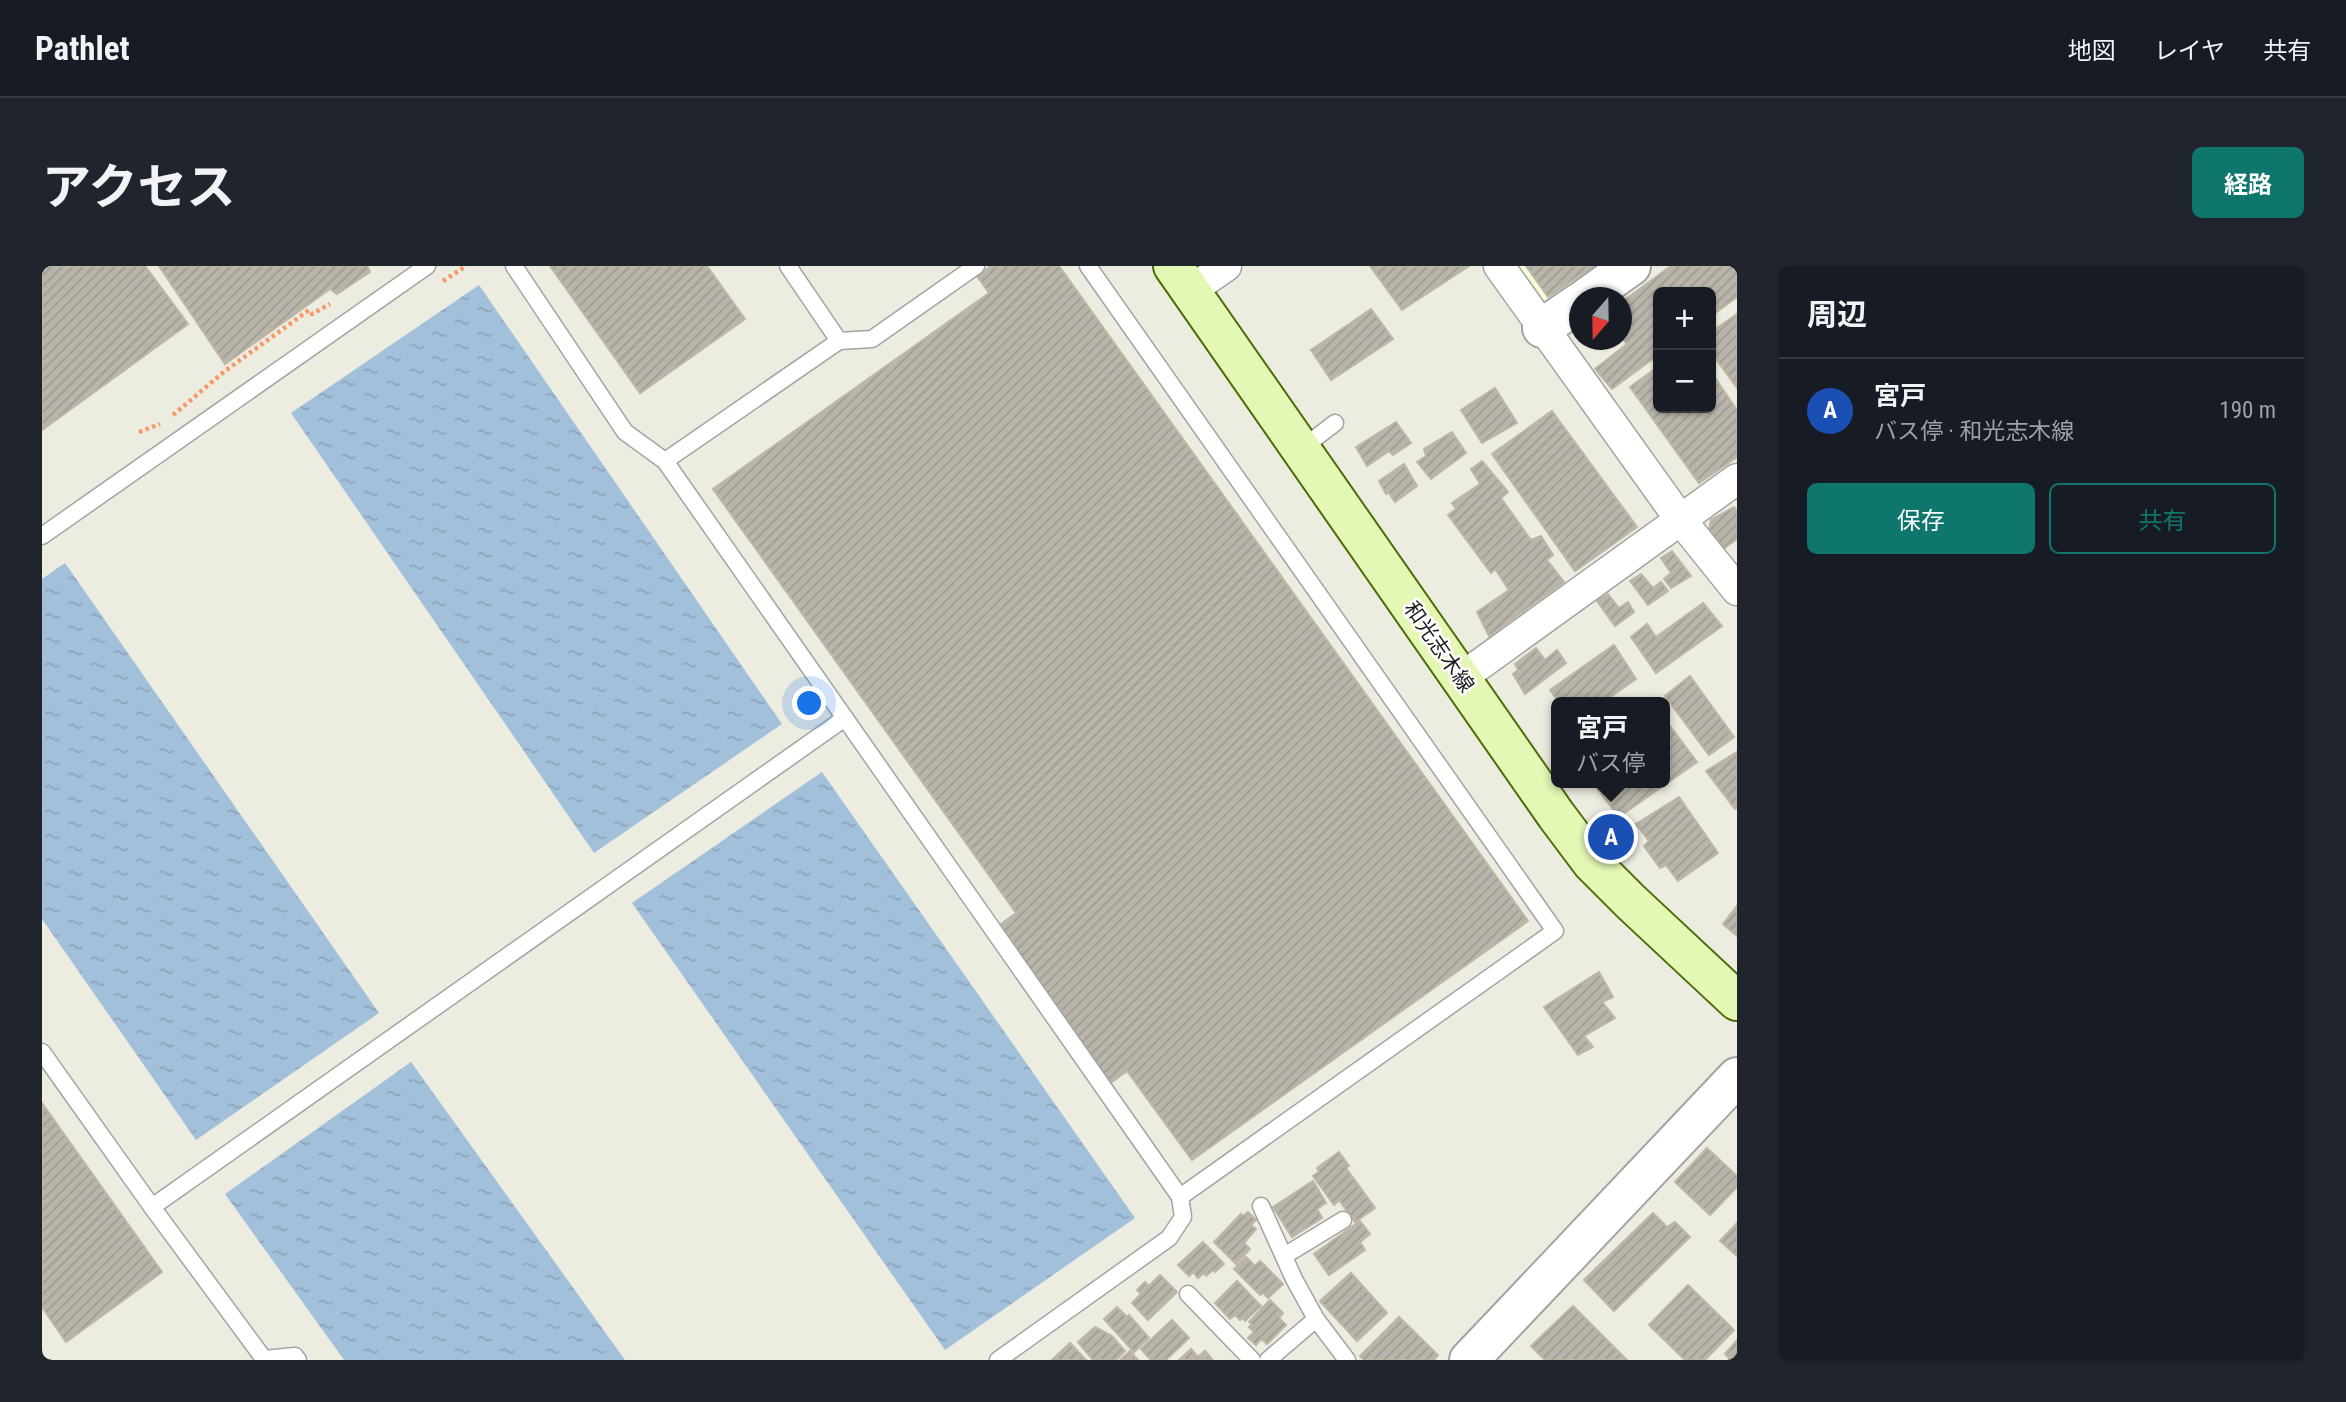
<!DOCTYPE html>
<html lang="ja">
<head>
<meta charset="utf-8">
<style>
	body { margin:0; font-family:"Roboto Condensed","Noto Sans JP",sans-serif; background:#20242c; color:#f1f3f6 }
	.controls { position:absolute; right:21px; top:21px; display:grid; overflow:hidden; border-radius:10px; box-shadow:0 2px 5px #0004 }
	.controls button { width:63px; height:63px; display:grid; place-items:center; padding:0; border:0; border-bottom:2px solid #363941; background:#171b24; color:#f1f3f6; font:35px sans-serif }
	.compass { position:absolute; left:1527px; top:21px; width:63px; height:63px; border-radius:50%; background:#171b24; box-shadow:0 2px 5px #0004; rotate:200deg }
	.you { position:absolute; left:768px; top:438px; width:24px; height:24px; margin:-18px; border:5px solid #fff; border-radius:50%; background:#1a73e8; box-shadow:0 0 0 10px #1a73e833 }
	.badge { display:grid; place-items:center; width:46px; height:46px; border-radius:50%; background:#0f766e; color:#fff; font-size:23px; font-weight:700 }
	.pin { position:absolute; translate:-50% -50%; border:4px solid #fff; box-shadow:0 2px 7px #0006 }
	.popup { position:absolute; left:1509px; top:431px; width:119px; height:91px; box-sizing:border-box; display:grid; place-content:center; border-radius:10px; background:#171b24; filter:drop-shadow(0 2px 5px #0005); font-size:23px; white-space:nowrap; color:#9ea1a6 }
	.popup b { font-size:26px; color:#f1f3f6 }
	.popup::after { content:''; position:absolute; left:50%; top:100%; margin-left:-14px; border:14px solid transparent; border-top-color:#171b24 }
	.list { margin:0; padding:0; list-style:none }
	h2 { display:flex; justify-content:space-between; align-items:center; height:91px; margin:0; padding:0 28px; font-size:30px }
	h2 small { font-size:23px; font-weight:400; color:#9ea1a6 }
	.list li { display:grid; grid-template-columns:46px 1fr auto; gap:21px; align-items:center; box-sizing:border-box; height:105px; padding:0 28px; border-top:2px solid #363941 }
	.list b { display:block; font-size:26px; white-space:nowrap }
	.list p { margin:0; font-size:23px; white-space:nowrap; color:#9ea1a6 }
	.list em { font-size:23px; font-style:normal; color:#9ea1a6 }
	.actions { display:flex; gap:14px; padding:21px 28px }
	.actions a { flex:1; padding:16px 0; border:2px solid #0f766e; border-radius:10px; text-align:center; font-size:24px; color:#0f766e }
	.actions .main { background:#0f766e; color:#fff }
	.map { position:relative; flex:none; width:1695px; height:1094px; overflow:hidden; border-radius:10px }
	header { display:flex; align-items:center; gap:42px; box-sizing:border-box; height:98px; padding:0 35px; background:#171b24; border-bottom:2px solid #363941 }
	header strong { font-size:33px }
	nav { display:flex; gap:38px; margin-inline-start:auto; font-size:24px }
	.intro { display:flex; align-items:center; justify-content:space-between; box-sizing:border-box; height:168px; padding:0 42px }
	h1 { margin:0; font-size:49px }
	.button { padding:18px 32px; border-radius:10px; background:#0f766e; color:#fff; font-size:24px; font-weight:700 }
	main { display:flex; gap:42px; padding:0 42px }
	aside { flex:1; background:#171b24; border-radius:10px; box-shadow:0 2px 5px #0004 }
	.map>svg:first-child { display:block }
	.education { fill:#f5fed9 }
	.water { fill:url(#water-ripples) }
	.building { fill:url(#building-hatch); stroke:#beb6a4; stroke-width:2 }
	.lines { fill:none; stroke-linecap:round; stroke-linejoin:round }
	.service-casing { stroke:#a3a3a3; stroke-width:19 }
	.minor-casing { stroke:#a3a3a3; stroke-width:33 }
	.tertiary-casing { stroke:#a3a3a3; stroke-width:42 }
	.secondary-casing { stroke:#4b6e07; stroke-width:42 }
	.path { stroke:#f69969; stroke-width:4.5; stroke-dasharray:3.5 3.5; stroke-linecap:butt }
	.service { stroke:#fff; stroke-width:16 }
	.minor { stroke:#fff; stroke-width:30 }
	.tertiary { stroke:#fff; stroke-width:38 }
	.secondary { stroke:#e4f7b5; stroke-width:38 }
	.labels { text-anchor:middle; stroke-width:5; stroke-linejoin:round; paint-order:stroke }
	.street-label { font-size:21px; fill:#1c1c1c; stroke:#fff }
</style>
</head>
<body>
<header>
<strong>Pathlet</strong>
<nav><a>地図</a><a>レイヤ</a><a>共有</a></nav>
</header>
<div class="intro"><h1>アクセス</h1><a class="button">経路</a></div>
<main>
<div class="map">
<svg width="1695" height="1094" viewBox="0 0 1695 1094">
	<defs>
		<pattern id="water-ripples" width="26" height="14" patternUnits="userSpaceOnUse" patternTransform="scale(1.75)"><rect width="26" height="14" fill="#a2c0da"/><path d="M2 4q2-2 4 0t4 0M15 11q2-2 4 0t4 0" fill="none" stroke="#8ba4ba"/></pattern>
		<pattern id="building-hatch" width="6" height="6" patternUnits="userSpaceOnUse" patternTransform="scale(1.75)"><rect width="6" height="6" fill="#b9b5ab"/><path d="M-1 1l2-2M0 6l6-6M5 7l2-2" fill="none" stroke="#9e9b93"/></pattern>
	</defs>
	<rect width="100%" height="100%" fill="#edece1"/>
	<path class="education" d="M1471,0H1565L1503,44Z"/>
	<g class="water">
		<path d="M437,19L740,458L552,587L249,147Z"/>
		<path d="M23,297L337,747L154,874L0,653V313Z"/>
		<path d="M780,506L1093,952L903,1084L590,637Z"/>
		<path d="M369,796L583,1094H302L183,928Z"/>
	</g>
	<g class="building">
		<path d="M0,0H103L146,58L0,164Z"/>
		<path d="M117,0H325L328,6L295,28L288,23L183,98Z"/>
		<path d="M508,0H665L703,53L598,127Z"/>
		<path d="M949,0H1017L1486,655L1150,894L1085,805L1067,818L955,661L974,647L671,223L947,27L935,10Z"/>
		<path d="M1328,0H1427L1360,44Z"/>
		<path d="M1484,0H1552L1506,31Z"/>
		<path d="M1629,0H1695V31L1669,50V26H1616V89L1570,123L1553,103L1585,78L1580,72V36Z"/>
		<path d="M1329,43L1351,73L1289,114L1269,84Z"/>
		<path d="M1695,48V122L1669,86V66Z"/>
		<path d="M1616,101V142H1669V106L1695,144V191L1657,217L1588,121Z"/>
		<path d="M1453,122L1475,157L1440,177L1419,144Z"/>
		<path d="M1510,145L1595,261L1533,305L1450,188Z"/>
		<path d="M1354,156L1369,177L1351,189L1347,185L1325,200L1314,181Z"/>
		<path d="M1410,166L1424,187L1389,213L1375,196L1384,190L1382,183Z"/>
		<path d="M1440,195L1466,226L1459,232L1489,274L1499,270L1511,289L1505,294L1522,316L1447,370L1435,346L1467,324L1453,303L1449,307L1406,249L1414,243L1410,237L1438,218L1429,203Z"/>
		<path d="M1362,198L1375,220L1353,236L1347,227L1344,228L1337,215Z"/>
		<path d="M1692,241L1695,246V273L1681,283L1667,264L1669,254Z"/>
		<path d="M1630,285L1649,310L1629,322L1622,313L1629,307L1619,292Z"/>
		<path d="M1599,308L1611,322L1619,316L1626,325L1606,339L1588,315Z"/>
		<path d="M1566,328L1577,342L1586,336L1592,346L1573,360L1555,335Z"/>
		<path d="M1661,337L1680,360L1614,407L1589,371L1605,358L1614,371Z"/>
		<path d="M1572,379L1594,413L1561,436H1517L1508,424Z"/>
		<path d="M1494,382L1503,394L1515,384L1524,397L1483,428L1471,408L1476,404L1473,398Z"/>
		<path d="M1648,410L1692,471L1667,489L1623,430Z"/>
		<path d="M1625,456L1655,496L1577,551L1551,517H1623V457Z"/>
		<path d="M1695,486V542L1693,543L1664,505Z"/>
		<path d="M1637,531L1676,587L1636,615L1624,599L1618,602L1602,580L1607,575L1594,558Z"/>
		<path d="M1695,640V670L1681,658Z"/>
		<path d="M1557,706L1571,731L1560,736L1573,752L1542,770L1551,781L1536,789L1502,741Z"/>
		<path d="M0,837L120,1006L24,1076L0,1041Z"/>
		<path d="M1665,882L1695,910V921L1668,949L1633,916Z"/>
		<path d="M1297,886L1307,900L1304,902L1333,942L1313,956L1297,934L1292,939L1271,910L1277,906L1275,902Z"/>
		<path d="M1271,915L1284,937L1275,943L1280,952L1250,971L1231,941Z"/>
		<path d="M1206,946L1214,954L1209,959L1214,963L1202,977L1208,983L1194,998L1172,976L1199,948L1201,950Z"/>
		<path d="M1611,947L1625,961L1633,956L1648,971L1572,1045L1542,1014Z"/>
		<path d="M1318,955L1328,968L1318,976L1323,984L1287,1009L1272,988Z"/>
		<path d="M1695,957V990L1678,975Z"/>
		<path d="M1161,976L1182,998L1173,1006L1171,1004L1164,1010L1162,1007L1156,1012L1151,1006L1147,1010L1136,999Z"/>
		<path d="M1204,991L1213,1000L1218,995L1241,1018L1226,1032L1221,1027L1218,1029L1192,1003Z"/>
		<path d="M1309,1007L1345,1047L1315,1075L1278,1035Z"/>
		<path d="M1118,1009L1135,1026L1106,1054L1090,1037L1099,1028L1095,1024L1103,1016L1107,1020Z"/>
		<path d="M1195,1015L1219,1040L1203,1055L1201,1052L1198,1054L1193,1049L1188,1053L1173,1037Z"/>
		<path d="M1646,1019L1692,1064L1663,1094H1643L1607,1059Z"/>
		<path d="M1228,1034L1241,1047L1237,1052L1244,1059L1225,1078L1219,1073L1214,1079L1206,1072L1212,1066L1207,1061L1210,1058L1207,1056Z"/>
		<path d="M1531,1040L1585,1094H1503L1489,1080Z"/>
		<path d="M1075,1041L1085,1051L1087,1049L1107,1072L1092,1086L1062,1053Z"/>
		<path d="M1357,1051L1396,1089L1392,1094H1322L1318,1090Z"/>
		<path d="M1130,1054L1147,1072L1124,1094H1109L1099,1083Z"/>
		<path d="M1053,1061L1070,1070L1083,1085L1074,1094H1051L1036,1076Z"/>
		<path d="M1695,1074V1094H1689L1683,1088Z"/>
		<path d="M1028,1077L1044,1094H1010Z"/>
		<path d="M1149,1083L1156,1091L1163,1085L1170,1093L1137,1094Z"/>
		<path d="M1088,1085L1096,1094H1078Z"/>
	</g>
	<g class="lines">
		<g class="service-casing">
			<g id="service">
				<path d="M472,0L583,166L623,195"/>
				<path d="M746,0L797,75L623,195L1138,931L1141,951L1127,972L956,1094"/>
				<path d="M1046,0L1513,665L1138,931"/>
				<path d="M797,75L830,73L934,0"/>
				<path d="M1259,183L1293,157"/>
				<path d="M0,270L385,0"/>
				<path d="M0,786L110,941L222,1093L253,1090L256,1094"/>
				<path d="M1219,940L1252,1013L1274,1053L1305,1094"/>
				<path d="M110,941L803,452"/>
				<path d="M1242,990L1301,954"/>
				<path d="M1146,1028L1210,1094"/>
				<path d="M1226,1094L1274,1053"/>
			</g>
		</g>
		<g class="minor-casing">
			<g id="minor">
				<path d="M1457,0L1638,253L1695,324"/>
				<path d="M1148,25L1184,0"/>
				<path d="M1419,412L1695,213"/>
			</g>
		</g>
		<g class="tertiary-casing">
			<g id="tertiary">
				<path d="M1544,32L1589,0"/>
				<path d="M1500,62L1538,36"/>
				<path d="M1427,1094L1695,811"/>
			</g>
		</g>
		<g class="secondary-casing">
			<path id="secondary" d="M1131,0L1514,549L1550,597L1589,636L1695,735"/>
		</g>
		<g class="path">
			<path d="M401,15L424,0"/>
			<path d="M131,149L183,105L267,44L270,48L288,38"/>
			<path d="M97,166L118,158"/>
		</g>
		<use href="#service" class="service"/>
		<use href="#minor" class="minor"/>
		<use href="#tertiary" class="tertiary"/>
		<use href="#secondary" class="secondary"/>
	</g>
	<g class="labels">
		<g class="street-label">
			<text transform="translate(1397 381) rotate(55)" y="7">和光志木線</text>
		</g>
	</g>
</svg>
<div class="controls">
<button>+</button>
<button>−</button>
</div>
<svg class="compass" viewBox="-18 -18 36 36"><path d="M0-13l5 13h-10z" fill="#e53935"/><path d="M0 13l5-13h-10z" fill="#9ea1a6"/></svg>
<div class="you"></div>
<div class="pin badge" style="left:1569px;top:571px;background:#1a4fb4">A</div>
<div class="popup"><b>宮戸</b>バス停</div>
</div>
<aside>
<h2>周辺<small></small></h2>
<ul class="list">
<li><span class="badge" style="background:#1a4fb4">A</span><div><b>宮戸</b><p>バス停 · 和光志木線</p></div><em>190 m</em></li>
</ul>
<div class="actions"><a class="main">保存</a><a>共有</a></div>
</aside>
</main>
</body>
</html>
